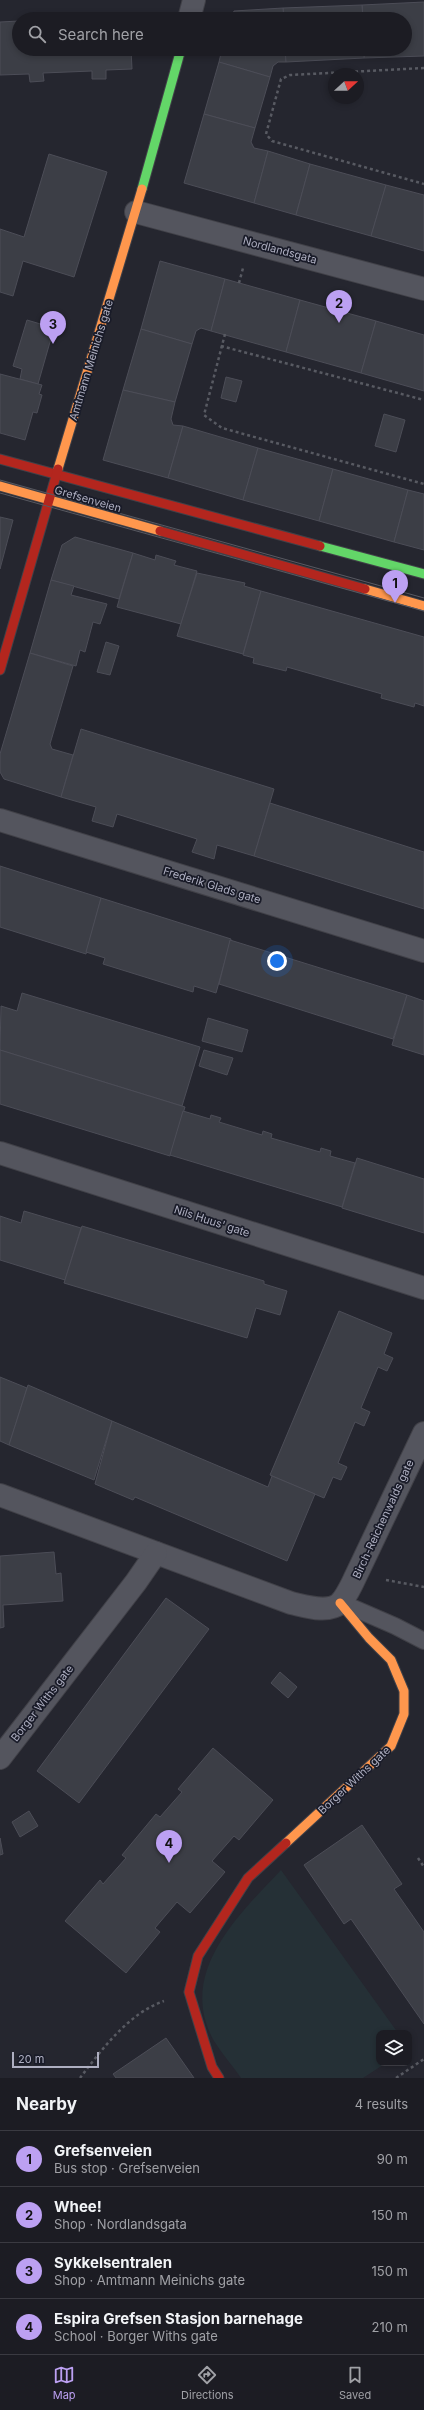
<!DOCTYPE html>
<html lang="en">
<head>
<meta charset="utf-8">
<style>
	body { margin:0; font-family:Inter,sans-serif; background:#25252b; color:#f1f3f6 }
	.controls { position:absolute; right:12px; bottom:12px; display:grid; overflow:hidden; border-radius:8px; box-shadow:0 2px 6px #0003 }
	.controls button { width:36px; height:36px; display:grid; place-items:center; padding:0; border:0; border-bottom:1px solid #3a3a41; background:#1c1c23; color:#f1f3f6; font:20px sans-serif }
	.compass { position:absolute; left:328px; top:68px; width:36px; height:36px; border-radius:50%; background:#1c1c23; box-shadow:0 2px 6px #0003; rotate:69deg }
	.scale { position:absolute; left:12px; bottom:10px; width:87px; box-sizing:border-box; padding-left:4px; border:2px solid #aeafc1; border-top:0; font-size:11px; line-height:14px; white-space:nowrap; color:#aeafc1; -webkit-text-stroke:3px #191b28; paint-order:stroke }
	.you { position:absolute; left:277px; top:961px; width:14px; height:14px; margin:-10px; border:3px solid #fff; border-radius:50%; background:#1a73e8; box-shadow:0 0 0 6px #1a73e833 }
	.badge { display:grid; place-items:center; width:26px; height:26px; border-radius:50%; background:#bca0f2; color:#111; font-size:13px; font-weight:700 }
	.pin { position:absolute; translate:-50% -33px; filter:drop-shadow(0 1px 2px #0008) }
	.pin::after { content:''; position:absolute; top:21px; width:14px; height:12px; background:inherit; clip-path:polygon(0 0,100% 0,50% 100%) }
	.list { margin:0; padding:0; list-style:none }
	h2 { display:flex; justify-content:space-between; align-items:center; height:52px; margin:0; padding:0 16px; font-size:17px }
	h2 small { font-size:13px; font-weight:400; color:#a0a1a6 }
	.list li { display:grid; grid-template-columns:26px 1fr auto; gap:12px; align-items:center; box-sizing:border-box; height:56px; padding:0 16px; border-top:1px solid #3a3a41 }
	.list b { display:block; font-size:15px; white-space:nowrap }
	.list p { margin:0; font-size:13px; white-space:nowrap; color:#a0a1a6 }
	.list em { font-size:13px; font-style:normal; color:#a0a1a6 }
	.icon { flex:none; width:22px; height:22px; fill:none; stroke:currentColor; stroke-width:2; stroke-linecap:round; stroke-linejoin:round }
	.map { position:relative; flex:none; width:424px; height:2078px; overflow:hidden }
	.search { position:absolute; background:#1c1c23; box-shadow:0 2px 6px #0003; left:12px; right:12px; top:12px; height:44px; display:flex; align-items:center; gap:10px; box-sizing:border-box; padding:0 14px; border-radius:22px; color:#a0a1a6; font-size:15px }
	.sheet { height:276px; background:#1c1c23 }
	nav { display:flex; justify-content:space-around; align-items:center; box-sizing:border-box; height:56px; border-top:1px solid #3a3a41; background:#1c1c23; font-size:11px; color:#a0a1a6 }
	nav a { display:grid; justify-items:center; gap:2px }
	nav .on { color:#bca0f2 }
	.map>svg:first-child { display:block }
	.green { fill:#253036 }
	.building { fill:#3c3e46; stroke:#4c4d57 }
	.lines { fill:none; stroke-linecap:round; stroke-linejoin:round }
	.lane-casing { stroke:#414148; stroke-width:18 }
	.street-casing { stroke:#414148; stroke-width:24 }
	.fast-casing { stroke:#414148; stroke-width:11 }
	.slow-casing { stroke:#414148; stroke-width:11 }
	.jam-casing { stroke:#414148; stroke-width:11 }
	.path { stroke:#585a62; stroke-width:2.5; stroke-dasharray:3 3; stroke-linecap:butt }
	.lane { stroke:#54555e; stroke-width:16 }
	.street { stroke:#54555e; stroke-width:22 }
	.fast { stroke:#63d668; stroke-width:9 }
	.slow { stroke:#ff974d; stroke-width:9 }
	.jam { stroke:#b3261e; stroke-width:9 }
	.tram { stroke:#585961; stroke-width:1 }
	.labels { text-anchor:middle; stroke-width:3.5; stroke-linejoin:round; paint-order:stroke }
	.street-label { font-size:11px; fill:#aeafc1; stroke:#191b28 }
</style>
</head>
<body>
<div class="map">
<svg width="424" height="2078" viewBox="0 0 424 2078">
	<rect width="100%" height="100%" fill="#25262f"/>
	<path class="green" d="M281,1870L398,2033H379V2063H386L363,2078H241C233,2066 222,2054 214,2041C176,1973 239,1915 281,1870Z"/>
	<g class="building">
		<path d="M424,2V56L364,58V49H405V19H363L362,5Z"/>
		<path d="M362,5L363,19H284L283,8Z"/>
		<path d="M283,8L284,19H231L234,11Z"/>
		<path d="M130,16V19H66Z"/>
		<path d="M19,21V49H131L132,69L106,70V79H92V71L43,73L44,81L30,82L29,74L0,75V22Z"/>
		<path d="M222,49H285L286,62H278L273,66L270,77L219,62Z"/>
		<path d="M285,49H364V58L286,62Z"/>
		<path d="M219,62L270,77L255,128L204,114Z"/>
		<path d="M204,114L255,128L251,142L254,148L268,151L254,203L184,183Z"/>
		<path d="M268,151L310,164L296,215L254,203Z"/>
		<path d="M49,154L107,172L74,277L23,261L13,296L0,292V229L24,237Z"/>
		<path d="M310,164L386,185L371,236L296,215Z"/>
		<path d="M386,185L424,195V251L371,236Z"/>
		<path d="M160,261L225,279L211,331L201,328L196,331L192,344L141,329Z"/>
		<path d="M225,279L300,300L286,352L211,331Z"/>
		<path d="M300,300L376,321L361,373L286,352Z"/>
		<path d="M27,320L54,328L38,384L20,379L22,369L13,366Z"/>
		<path d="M376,321L424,335V391L361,373Z"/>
		<path d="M141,329L192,344L175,402L123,390Z"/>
		<path d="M0,374L42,385L39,394L42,395L37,413L33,412L25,440L0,433Z"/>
		<path d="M226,377L242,381L236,402L221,398Z"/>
		<path d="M123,390L175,402L171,419L173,425L183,426L168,478L103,460Z"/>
		<path d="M384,414L405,420L396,452L375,446Z"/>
		<path d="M183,426L258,448L243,500L168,478Z"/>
		<path d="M258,448L333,469L319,521L243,500Z"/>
		<path d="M333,469L408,490L394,542L319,521Z"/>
		<path d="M408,490L424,494V550L394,542Z"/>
		<path d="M0,517L13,520L0,569Z"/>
		<path d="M75,537L133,553L119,599L51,580L62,545Z"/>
		<path d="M133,553L155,560L156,555L176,561L174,565L197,571L181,624L117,607Z"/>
		<path d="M197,573L245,583L244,586L261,591L243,654L177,636Z"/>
		<path d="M51,580L74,586L71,595L107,604L100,624L93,622L85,652L80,650L76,666L30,653Z"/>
		<path d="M261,591L424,637V706L415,703L414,707L381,698L382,694L287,667L286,671L253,663L254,658L243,655Z"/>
		<path d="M106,642L119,646L110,675L97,672Z"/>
		<path d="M30,653L73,666L50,744L52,749L73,755L61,797L4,779L0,772V754Z"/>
		<path d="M81,729L274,789L254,856L217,845L214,859L192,852L197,839L117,814L113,827L92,821L96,807L61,797Z"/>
		<path d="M270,803L424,852V909L254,856Z"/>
		<path d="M0,866L101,898L86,954L0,927Z"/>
		<path d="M101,898L231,939L216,993L194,986L193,992L103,964L105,958L86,952Z"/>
		<path d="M230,940L407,995L393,1039L219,984Z"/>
		<path d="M22,993L200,1047L182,1106L0,1050L1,1006L17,1011Z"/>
		<path d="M407,995L424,1001V1055L392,1045Z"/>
		<path d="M208,1018L248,1030L242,1052L202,1041Z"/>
		<path d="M0,1050L185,1107L170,1156L0,1104Z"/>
		<path d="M204,1050L233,1058L227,1075L199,1066Z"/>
		<path d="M183,1111L210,1119L211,1115L221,1118L219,1122L262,1135L263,1131L272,1134L271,1138L320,1152L321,1148L331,1151L330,1156L355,1163L342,1207L170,1155Z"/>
		<path d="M357,1158L424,1179V1233L342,1208Z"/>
		<path d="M24,1211L81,1228L65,1280L0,1260V1216L21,1223Z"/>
		<path d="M82,1226L264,1281V1284L287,1291L280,1315L256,1308L247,1338L64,1283Z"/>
		<path d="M339,1311L392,1333L384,1354L393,1358L387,1371L378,1367L361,1408L370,1412L364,1426L355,1422L338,1463L347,1467L341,1480L333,1477L324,1498L270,1475Z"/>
		<path d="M0,1377L27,1388L9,1445L0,1441Z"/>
		<path d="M28,1385L112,1421L94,1480L9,1445Z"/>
		<path d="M112,1421L268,1487L272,1476L315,1494L287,1561L135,1497L133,1500L95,1484Z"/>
		<path d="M54,1552L56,1574L61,1573L63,1601L3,1605L4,1627L0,1628V1556Z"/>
		<path d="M166,1598L209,1629L79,1803L37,1771Z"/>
		<path d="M280,1672L297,1687L288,1698L271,1683Z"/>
		<path d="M213,1748L273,1800L239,1840L234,1836L212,1861L225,1872L190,1913L177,1902L155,1928L160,1932L126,1973L65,1921L100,1880L103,1884L126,1858L122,1855L156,1814L160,1817L182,1792L178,1789Z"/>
		<path d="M29,1811L38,1826L20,1837L12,1822Z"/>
		<path d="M362,1825L402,1884L394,1889L424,1932V2024L351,1919L344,1924L304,1865Z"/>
		<path d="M0,1838L3,1854L0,1855Z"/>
		<path d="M166,2038L194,2078H116L113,2074Z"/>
	</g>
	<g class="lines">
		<g class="lane-casing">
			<path id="lane" d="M342,1603L395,1626L424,1641"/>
		</g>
		<g class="street-casing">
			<g id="street">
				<path d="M189,19L194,0"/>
				<path d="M136,212L424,289"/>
				<path d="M0,820L424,951"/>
				<path d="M0,1153L424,1288"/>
				<path d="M0,1495L291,1603C305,1606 328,1614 340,1603C345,1598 349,1590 352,1584L424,1433"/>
				<path d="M0,1758L136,1582L156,1553"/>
			</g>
		</g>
		<g class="fast-casing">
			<g id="fast">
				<path d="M142,189L181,49"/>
				<path d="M320,546L424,574"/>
			</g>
		</g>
		<g class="slow-casing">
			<g id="slow">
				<path d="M58,469L142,189"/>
				<path d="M0,486L160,531"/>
				<path d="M365,589L424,606"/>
				<path d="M286,1843L391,1746L404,1714V1691L391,1660L369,1638L340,1603"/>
			</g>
		</g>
		<g class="jam-casing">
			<g id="jam">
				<path d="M0,459L320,546"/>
				<path d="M160,531L365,589"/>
				<path d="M0,670L58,469"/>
				<path d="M219,2078L212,2067L189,1992L198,1956L248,1878L286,1843"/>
			</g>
		</g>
		<g class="path">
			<path d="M424,68L290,75L281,79L266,134L272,141L424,184"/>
			<path d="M239,283L243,268"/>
			<path d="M225,334L204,415L222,428L424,484"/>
			<path d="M221,346L424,400"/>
			<path d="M386,1580L424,1587"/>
			<path d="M418,1858L424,1867"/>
			<path d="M80,2078C102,2049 129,2013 164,2001"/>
			<path d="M396,2078L424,2059"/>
		</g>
		<use href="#lane" class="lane"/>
		<use href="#street" class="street"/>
		<use href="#fast" class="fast"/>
		<use href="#slow" class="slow"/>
		<use href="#jam" class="jam"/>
		<g class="tram">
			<path d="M0,480L424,598"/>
			<path d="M0,493L424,611"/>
		</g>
	</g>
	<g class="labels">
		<g class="street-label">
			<text transform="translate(280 250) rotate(15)" y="4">Nordlandsgata</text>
			<text transform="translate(91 360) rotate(-73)" y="4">Amtmann Meinichs gate</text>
			<text transform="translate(88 499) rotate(16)" y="4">Grefsenveien</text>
			<text transform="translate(212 885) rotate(17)" y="4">Frederik Glads gate</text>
			<text transform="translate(212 1221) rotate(18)" y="4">Nils Huus' gate</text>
			<text transform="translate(383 1519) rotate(-65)" y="4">Birch-Reichenwalds gate</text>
			<text transform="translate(42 1703) rotate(-52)" y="4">Borger Withs gate</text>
			<text transform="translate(354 1780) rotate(-43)" y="4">Borger Withs gate</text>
		</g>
	</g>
</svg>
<div class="controls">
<button><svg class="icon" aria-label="layers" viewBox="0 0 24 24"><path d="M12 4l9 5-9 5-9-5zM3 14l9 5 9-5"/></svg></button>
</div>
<svg class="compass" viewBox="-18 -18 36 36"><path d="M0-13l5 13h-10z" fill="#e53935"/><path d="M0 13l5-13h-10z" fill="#a0a1a6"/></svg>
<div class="scale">20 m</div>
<div class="you"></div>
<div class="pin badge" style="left:395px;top:603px">1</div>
<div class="pin badge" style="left:339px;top:323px">2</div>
<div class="pin badge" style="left:53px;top:344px">3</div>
<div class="pin badge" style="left:169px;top:1863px">4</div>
<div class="search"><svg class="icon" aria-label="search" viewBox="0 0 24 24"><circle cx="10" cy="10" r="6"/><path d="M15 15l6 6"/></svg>Search here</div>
</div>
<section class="sheet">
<h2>Nearby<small>4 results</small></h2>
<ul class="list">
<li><span class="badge">1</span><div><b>Grefsenveien</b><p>Bus stop · Grefsenveien</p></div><em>90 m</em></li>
<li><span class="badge">2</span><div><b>Whee!</b><p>Shop · Nordlandsgata</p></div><em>150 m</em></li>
<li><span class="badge">3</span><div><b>Sykkelsentralen</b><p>Shop · Amtmann Meinichs gate</p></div><em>150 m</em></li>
<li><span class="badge">4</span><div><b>Espira Grefsen Stasjon barnehage</b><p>School · Borger Withs gate</p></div><em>210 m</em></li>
</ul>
</section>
<nav>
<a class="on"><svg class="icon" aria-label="map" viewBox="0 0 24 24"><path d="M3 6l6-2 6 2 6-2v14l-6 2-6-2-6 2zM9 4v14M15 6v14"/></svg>Map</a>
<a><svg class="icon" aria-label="directions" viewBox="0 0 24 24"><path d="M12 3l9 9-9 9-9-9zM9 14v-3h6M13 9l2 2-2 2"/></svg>Directions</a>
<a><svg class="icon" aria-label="saved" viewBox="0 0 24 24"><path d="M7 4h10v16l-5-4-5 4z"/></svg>Saved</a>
</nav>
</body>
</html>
